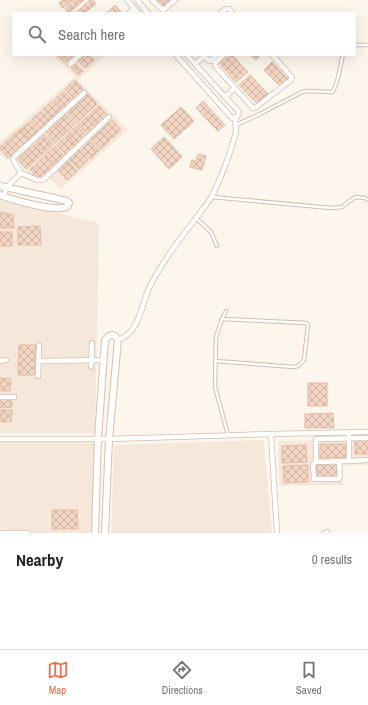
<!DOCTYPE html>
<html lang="en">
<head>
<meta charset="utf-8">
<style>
	body { margin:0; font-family:"Archivo Narrow",sans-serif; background:#f2f2f2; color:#222 }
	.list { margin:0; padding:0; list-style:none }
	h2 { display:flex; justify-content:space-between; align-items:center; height:52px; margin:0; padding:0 16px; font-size:17px }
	h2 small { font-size:13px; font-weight:400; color:#767676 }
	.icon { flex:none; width:22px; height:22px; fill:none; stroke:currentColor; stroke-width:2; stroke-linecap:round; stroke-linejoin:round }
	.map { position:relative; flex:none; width:368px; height:533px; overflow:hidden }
	.search { position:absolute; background:#fff; box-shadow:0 4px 16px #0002; left:12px; right:12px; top:12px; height:44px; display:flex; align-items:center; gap:10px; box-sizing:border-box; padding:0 14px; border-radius:4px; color:#767676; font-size:15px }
	.sheet { height:116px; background:#fff }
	nav { display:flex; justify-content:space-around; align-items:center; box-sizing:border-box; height:56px; border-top:1px solid #e0e0e0; background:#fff; font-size:11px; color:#767676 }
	nav a { display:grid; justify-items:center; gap:2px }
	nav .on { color:#e76f51 }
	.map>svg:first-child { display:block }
	.residential { fill:#f5e8da }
	.building { fill:url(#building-cross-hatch); stroke:#e6bba3 }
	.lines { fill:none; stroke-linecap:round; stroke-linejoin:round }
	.lane-casing { stroke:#d1beb0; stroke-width:4.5 }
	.street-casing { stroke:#d1beb0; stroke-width:6 }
	.secondary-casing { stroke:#d6c0b0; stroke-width:8 }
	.lane { stroke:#fff; stroke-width:2.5 }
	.street { stroke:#fff; stroke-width:4.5 }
	.secondary { stroke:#fff; stroke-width:6 }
</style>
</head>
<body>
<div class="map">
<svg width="368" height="533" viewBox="0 0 368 533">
	<defs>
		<pattern id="building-cross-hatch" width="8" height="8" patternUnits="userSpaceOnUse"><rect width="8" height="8" fill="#f3d5c3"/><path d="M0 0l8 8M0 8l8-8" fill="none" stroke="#cab0a1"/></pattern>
	</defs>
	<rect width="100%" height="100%" fill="#fdf6ec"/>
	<g class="residential">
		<path d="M54,54H107L78,80L128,130L61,189L46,175L39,179L31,176L13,155L8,160L2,155L0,157V142L75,77L53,55Z"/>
		<path d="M0,199L99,223L95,433H0Z"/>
		<path d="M368,439V465H342L343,485L279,486L278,441Z"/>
		<path d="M264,440L272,533H111L114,445Z"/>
		<path d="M0,441H96L93,533H0Z"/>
	</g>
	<g class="building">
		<path d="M63,0H73L63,8L59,3Z"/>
		<path d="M75,0H84L69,13L65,9Z"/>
		<path d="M90,0H93L96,4L83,14H74Z"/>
		<path d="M154,0H171L162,9Z"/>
		<path d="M115,5L122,13L120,14H106Z"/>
		<path d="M60,54H75L65,63L58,56Z"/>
		<path d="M86,54H89L94,60L85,68L78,61Z"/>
		<path d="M229,54H231L248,72L236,82L219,63Z"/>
		<path d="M249,54H262L256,60Z"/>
		<path d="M272,62L288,79L280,86L264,70Z"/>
		<path d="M76,64L83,71L78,75L71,68Z"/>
		<path d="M250,75L268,94L257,104L239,85Z"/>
		<path d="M75,80L84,90L74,99L65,89Z"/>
		<path d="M64,91L73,101L63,110L54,100Z"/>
		<path d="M88,94L97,104L87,113L78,103Z"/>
		<path d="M53,101L62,111L52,119L43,109Z"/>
		<path d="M203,101L225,125L218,131L196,108Z"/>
		<path d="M77,104L86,114L77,123L68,113Z"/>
		<path d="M99,106L108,116L98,125L89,115Z"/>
		<path d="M181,107L194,121L174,139L161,125Z"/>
		<path d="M42,111L51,121L41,130L32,119Z"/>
		<path d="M66,114L75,124L66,133L56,123Z"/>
		<path d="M88,116L97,126L88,135L78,125Z"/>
		<path d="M112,120L121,130L111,139L102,129Z"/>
		<path d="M31,121L40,131L30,139L21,129Z"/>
		<path d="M56,124L65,134L55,143L46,133Z"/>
		<path d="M77,126L86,136L76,145L67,135Z"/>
		<path d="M20,129L29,139L19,148L10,138Z"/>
		<path d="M101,130L110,140L101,149L91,139Z"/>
		<path d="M44,135L53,144L44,153L35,144Z"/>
		<path d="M67,136L76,146L66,155L57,145Z"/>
		<path d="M164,137L182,157L169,169L151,149Z"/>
		<path d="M9,139L18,149L8,158L0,149V147Z"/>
		<path d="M90,141L99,150L90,159L81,150Z"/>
		<path d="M34,145L43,154L33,163L24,153Z"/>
		<path d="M55,146L64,156L55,165L45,155Z"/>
		<path d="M79,150L88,160L79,169L69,159Z"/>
		<path d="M23,154L32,164L26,169L18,159Z"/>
		<path d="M198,154L206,156L202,170L190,167L192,160L196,161Z"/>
		<path d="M45,156L54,166L44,175L35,165Z"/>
		<path d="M68,161L77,171L67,180L58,170Z"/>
		<path d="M34,166L42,175L38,179L30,169Z"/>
		<path d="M0,212L13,215L14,228H0Z"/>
		<path d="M40,226L41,245H18V227Z"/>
		<rect x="0" y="232" width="12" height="14"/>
		<path d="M19,345H36L34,375H18Z"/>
		<path d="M0,378L11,379L10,391H1Z"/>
		<rect x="308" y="383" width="19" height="23"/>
		<path d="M0,399H12V407L1,408Z"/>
		<path d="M0,410H12L11,422H1Z"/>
		<path d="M333,413L334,428H305V414Z"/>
		<rect x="355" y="440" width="13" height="14"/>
		<path d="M320,444H346V457L320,458Z"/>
		<path d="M306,445L307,462L282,463V446Z"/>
		<path d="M338,463V477H316V464Z"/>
		<path d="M308,465V482L284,483L283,466Z"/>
		<path d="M52,510H77L78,529H52Z"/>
	</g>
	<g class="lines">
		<g class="lane-casing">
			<g id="lane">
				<path d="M354,45H368"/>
				<path d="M236,125L260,114L302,92L308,91L332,92C338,86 341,63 343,54"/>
				<path d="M212,197L331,208L342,207L355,197L365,198L368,200"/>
				<path d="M196,218L211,232L217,246"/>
				<path d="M226,311L222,319L216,337L215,387L228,435"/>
				<path d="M215,361L294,367L298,366L304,360L308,325L306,323L222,319"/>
			</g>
		</g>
		<g class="street-casing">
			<g id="street">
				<path d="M127,0L139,14"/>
				<path d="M137,0L149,14"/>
				<path d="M152,0L163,10L175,0"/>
				<path d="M128,14L134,8"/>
				<path d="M219,14L226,9H229L233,14"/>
				<path d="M175,54L232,118L237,117L239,112L186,54"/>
				<path d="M202,54L208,60L210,61L218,54"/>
				<path d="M225,54L215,63V66L253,108H255L291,80L292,77L271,54"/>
				<path d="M70,64L81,54"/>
				<path d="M195,64L204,56"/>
				<path d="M225,97L235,88"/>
				<path d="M21,173L13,160L14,157L84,93"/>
				<path d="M4,197L6,188L21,173L37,180H43L109,117"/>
				<path d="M118,340C141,332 141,303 151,284C163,261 178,241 194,221C199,213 207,205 212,196C222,176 229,157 235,136L236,131L235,118"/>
				<path d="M0,361L6,360"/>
				<path d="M39,361L104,360"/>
				<path d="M91,367L92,343"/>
				<path d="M38,376L39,345"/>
				<path d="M0,397H14"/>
				<path d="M271,434L368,432"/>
				<path d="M0,439H109L271,434L277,533"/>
				<path d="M339,461L340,475L339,479H314L313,464L316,462L349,461V432"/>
				<path d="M349,461L368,460"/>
				<path d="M316,462V439L368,438"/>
				<path d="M1,533H28"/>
				<path d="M325,533L327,532"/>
			</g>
		</g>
		<g class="secondary-casing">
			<g id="secondary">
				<path d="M0,186L67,201L69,203L67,207C54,212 13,200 0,195"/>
				<path d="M95,533L98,438L105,340C109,334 114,333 118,340L109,439L105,533"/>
			</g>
		</g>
		<use href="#lane" class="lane"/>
		<use href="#street" class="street"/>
		<use href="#secondary" class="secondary"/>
	</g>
</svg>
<div class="search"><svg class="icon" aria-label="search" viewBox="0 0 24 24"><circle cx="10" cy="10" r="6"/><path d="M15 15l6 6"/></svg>Search here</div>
</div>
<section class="sheet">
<h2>Nearby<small>0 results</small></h2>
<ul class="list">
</ul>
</section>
<nav>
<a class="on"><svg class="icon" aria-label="map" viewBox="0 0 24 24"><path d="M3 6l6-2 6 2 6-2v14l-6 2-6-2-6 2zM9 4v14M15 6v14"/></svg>Map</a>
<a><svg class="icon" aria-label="directions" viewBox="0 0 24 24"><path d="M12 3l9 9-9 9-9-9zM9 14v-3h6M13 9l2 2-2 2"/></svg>Directions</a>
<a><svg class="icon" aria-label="saved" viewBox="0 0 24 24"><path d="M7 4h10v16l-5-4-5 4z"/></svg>Saved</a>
</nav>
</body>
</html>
